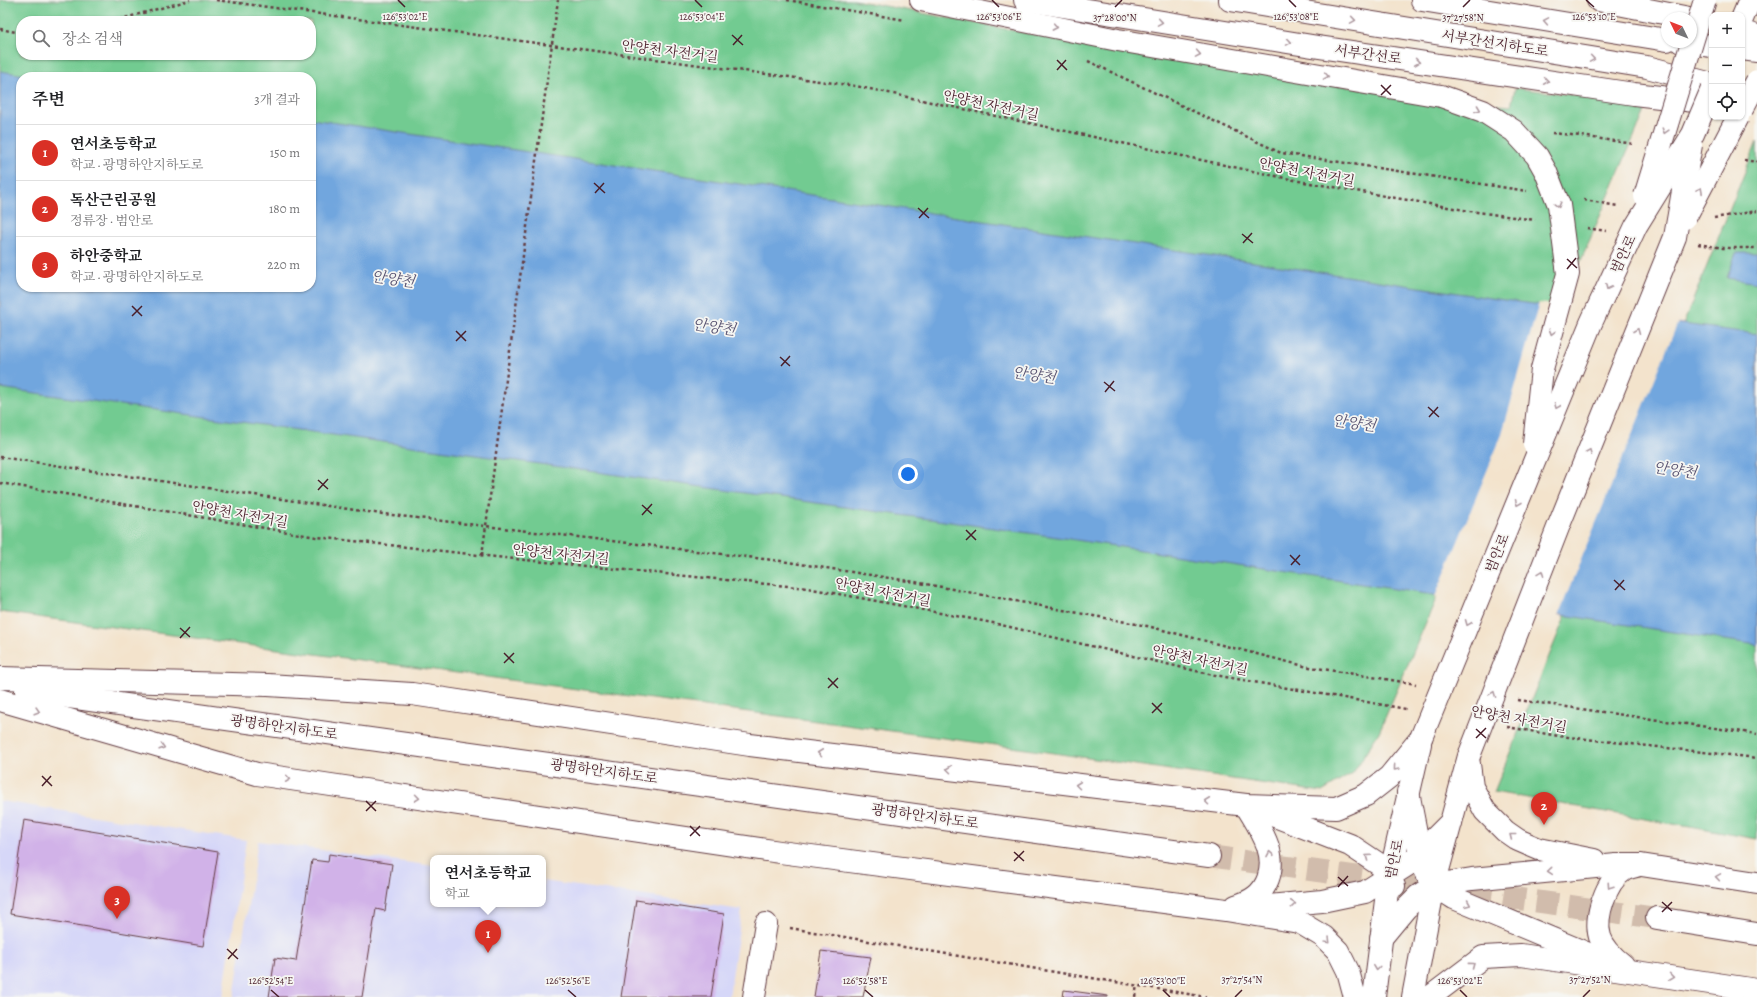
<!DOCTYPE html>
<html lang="ko">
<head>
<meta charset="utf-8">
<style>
	body { margin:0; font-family:Alegreya,"Noto Serif KR",serif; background:#f6f6f6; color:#202124 }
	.controls { position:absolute; right:12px; top:12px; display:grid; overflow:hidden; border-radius:8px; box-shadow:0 1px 3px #0004 }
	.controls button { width:36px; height:36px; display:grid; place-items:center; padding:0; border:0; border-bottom:1px solid #e0e0e0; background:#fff; color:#202124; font:20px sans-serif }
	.compass { position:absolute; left:1661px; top:12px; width:36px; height:36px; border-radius:50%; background:#fff; box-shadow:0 1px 3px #0004; rotate:313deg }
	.you { position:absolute; left:908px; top:474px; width:14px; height:14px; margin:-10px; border:3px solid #fff; border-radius:50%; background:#1a73e8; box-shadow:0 0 0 6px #1a73e833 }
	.badge { display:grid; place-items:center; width:26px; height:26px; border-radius:50%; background:#d93025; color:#fff; font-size:13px; font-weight:700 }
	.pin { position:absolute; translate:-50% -33px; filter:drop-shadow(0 1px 2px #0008) }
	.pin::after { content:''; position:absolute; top:21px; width:14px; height:12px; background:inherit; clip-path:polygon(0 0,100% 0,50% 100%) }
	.popup { position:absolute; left:430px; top:855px; width:116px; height:52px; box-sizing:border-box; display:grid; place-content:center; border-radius:8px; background:#fff; filter:drop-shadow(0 1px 3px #0005); font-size:13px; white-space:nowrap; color:#757577 }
	.popup b { font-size:15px; color:#202124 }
	.popup::after { content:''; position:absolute; left:50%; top:100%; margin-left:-8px; border:8px solid transparent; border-top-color:#fff }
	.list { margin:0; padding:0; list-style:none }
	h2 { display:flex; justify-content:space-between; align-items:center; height:52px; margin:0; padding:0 16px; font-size:17px }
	h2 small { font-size:13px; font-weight:400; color:#757577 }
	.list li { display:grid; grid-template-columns:26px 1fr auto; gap:12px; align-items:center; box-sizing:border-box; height:56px; padding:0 16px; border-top:1px solid #e0e0e0 }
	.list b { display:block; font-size:15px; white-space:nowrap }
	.list p { margin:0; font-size:13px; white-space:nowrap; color:#757577 }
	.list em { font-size:13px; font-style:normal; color:#757577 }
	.icon { flex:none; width:22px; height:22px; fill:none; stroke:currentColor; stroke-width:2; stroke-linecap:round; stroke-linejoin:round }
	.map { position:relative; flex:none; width:1757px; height:997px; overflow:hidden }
	.search { position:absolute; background:#fff; box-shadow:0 1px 3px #0004; left:16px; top:16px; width:300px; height:44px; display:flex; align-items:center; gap:10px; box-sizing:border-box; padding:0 14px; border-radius:16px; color:#757577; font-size:15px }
	.panel { position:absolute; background:#fff; box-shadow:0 1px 3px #0004; left:16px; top:72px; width:300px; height:220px; border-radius:16px }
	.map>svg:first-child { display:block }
	.built { fill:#d6d7f8 }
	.green { fill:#72cb91; stroke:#5e755e; fill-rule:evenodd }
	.water { fill:#71a6de; stroke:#5e6284 }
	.pier { fill:#f3e3cc }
	.building { fill:#d1b2e8 }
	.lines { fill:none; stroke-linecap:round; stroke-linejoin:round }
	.major-tunnel { stroke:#d1bcac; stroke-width:22; stroke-dasharray:22 11; stroke-linecap:butt }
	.minor-casing { stroke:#633c43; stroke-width:24 }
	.major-casing { stroke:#633c43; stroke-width:24 }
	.highway-casing { stroke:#633c43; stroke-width:24 }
	.path { stroke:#633c43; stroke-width:2.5; stroke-dasharray:3 3; stroke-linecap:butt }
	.minor { stroke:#fff; stroke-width:22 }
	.major { stroke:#fff; stroke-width:22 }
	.highway { stroke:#fff; stroke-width:22 }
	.major-bridge-casing { stroke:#633c43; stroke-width:24; stroke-linecap:butt }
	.major-bridge { stroke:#fff; stroke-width:22 }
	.oneway { stroke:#ae9aa0 }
	.ticks { fill:none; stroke:#4a1f2b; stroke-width:1.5 }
	.labels { text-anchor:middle; stroke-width:3.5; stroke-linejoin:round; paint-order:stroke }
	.street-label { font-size:14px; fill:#4a1f2b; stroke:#f6f6f2 }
	.water-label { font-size:15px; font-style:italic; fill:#5a5573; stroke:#f6f6f2 }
	.ticks-label { font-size:10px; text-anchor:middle; fill:#4a1f2b; stroke:#f6f6f2; stroke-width:3.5; stroke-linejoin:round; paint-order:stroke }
</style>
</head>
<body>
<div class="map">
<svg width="1757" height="997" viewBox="0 0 1757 997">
	<rect width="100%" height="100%" fill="#f6f6f2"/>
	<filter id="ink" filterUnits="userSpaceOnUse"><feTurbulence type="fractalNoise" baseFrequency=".025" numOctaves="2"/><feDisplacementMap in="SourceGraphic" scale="8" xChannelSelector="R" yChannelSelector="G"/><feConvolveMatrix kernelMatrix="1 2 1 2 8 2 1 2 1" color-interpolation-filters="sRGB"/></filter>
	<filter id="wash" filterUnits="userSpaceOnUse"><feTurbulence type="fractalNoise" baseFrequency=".012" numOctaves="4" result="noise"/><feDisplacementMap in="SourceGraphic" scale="16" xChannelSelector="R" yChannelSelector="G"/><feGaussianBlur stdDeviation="0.9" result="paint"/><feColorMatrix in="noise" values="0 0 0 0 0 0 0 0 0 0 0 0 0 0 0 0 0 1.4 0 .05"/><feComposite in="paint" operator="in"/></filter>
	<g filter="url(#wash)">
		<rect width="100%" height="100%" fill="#f3e3cc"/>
		<g class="built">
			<path d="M0,801L246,840L223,997H0Z"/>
			<path d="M258,841L433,866V904H543V881L742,910L729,997H234Z"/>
		</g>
		<g class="green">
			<path d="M0,0H854L1094,46L1440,101L1511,106L1515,88L1648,104L1379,732L1353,773L1322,792L1026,749L0,612ZM21,21H311V55H21ZM21,77H311V287H21Z"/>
			<path d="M1757,142V839L1494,792Z"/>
		</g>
		<g class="water">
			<path d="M0,71L37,77H21V287H311V119L1504,300L1757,334V645L1050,536L0,388Z"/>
			<path d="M1736,253H1757V283L1727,278Z"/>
		</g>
		<path class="pier" d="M1539,303L1678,322L1558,616L1435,597L1501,437Z"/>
		<g id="blocks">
			<g class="building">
				<path d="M24,820L218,852L203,946L10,914Z"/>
				<path d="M329,854L392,864L385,911L376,909L362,997H269L275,958L296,961L312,860L328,862Z"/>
				<path d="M636,900L724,914L711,997H621Z"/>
				<path d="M821,951L871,957L863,997H814Z"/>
				<path d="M1064,990L1108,996V997H1063Z"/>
			</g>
		</g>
	</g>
	<g filter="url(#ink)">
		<use href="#blocks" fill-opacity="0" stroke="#633c43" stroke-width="1"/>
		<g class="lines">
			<path class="major-tunnel" d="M1209,856L1657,918"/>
			<g class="minor-casing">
				<path id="minor" d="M754,997L766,924"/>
			</g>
			<g class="major-casing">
				<g id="major">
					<path d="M921,0L1118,40L1441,96"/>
					<path d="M1025,0L1312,46L1634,94L1712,103"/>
					<path d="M1598,0L1689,18"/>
					<path d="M1742,19L1750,0"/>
					<path d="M1742,32L1757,36"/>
					<path d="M0,678L268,685L412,694L750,745L1246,805L1336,808L1366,795L1389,777L1421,738"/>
					<path d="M26,691L1209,856"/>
					<path d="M0,700L257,774L780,852L1226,910L1299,922L1324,937L1338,951L1348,971L1355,997"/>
					<path d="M1469,764L1472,787L1485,811L1505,831L1518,840L1539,849L1594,860"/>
					<path d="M1408,792L1422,863C1429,882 1438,888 1454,898L1598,958"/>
					<path d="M1262,811L1350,845L1380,865L1394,886"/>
					<path d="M1236,906C1251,901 1262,895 1268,879C1278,852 1259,828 1246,805"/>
					<path d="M1257,907L1322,901L1365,892L1409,864L1451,822"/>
					<path d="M1657,918L1757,934"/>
					<path d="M1381,938L1405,909L1418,896L1434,885L1472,879L1616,865H1641L1757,883"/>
					<path d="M1623,965C1614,958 1604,949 1600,937C1594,917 1606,881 1624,870C1629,867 1634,867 1639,865"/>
					<path d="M1374,997L1388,884L1420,744"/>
					<path d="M1413,997L1434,885L1469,756"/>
					<path d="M1430,997L1483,957L1521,955L1757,990"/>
				</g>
			</g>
			<g class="highway-casing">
				<g id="highway">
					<path d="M1230,0L1647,67L1712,84"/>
					<path d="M1422,0L1667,40"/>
					<path d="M1681,42L1712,46"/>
					<path d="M1742,49L1757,51"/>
				</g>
			</g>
			<g class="path">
				<path d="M216,0L856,86L1299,181L1470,211L1535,220"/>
				<path d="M787,0L905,20"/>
				<path d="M114,21L190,0"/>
				<path d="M0,29L21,33"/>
				<path d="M1088,61L1281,153L1527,191"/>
				<path d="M1552,133L1581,136L1634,144"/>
				<path d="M1744,160L1757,162"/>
				<path d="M1584,200L1618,206"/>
				<path d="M1714,218L1757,211"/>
				<path d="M1587,228L1606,231"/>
				<path d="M1698,244L1723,248H1757"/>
				<path d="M0,457L375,513L781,561L915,582L1147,626L1304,666L1416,684"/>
				<path d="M0,483L317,537L505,558L807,588L993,623L1209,674L1406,709"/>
				<path d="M482,555L558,0"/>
				<path d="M1518,700L1757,734"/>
				<path d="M1507,727L1559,736L1757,758"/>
				<path d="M790,928L1206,997"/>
				<path d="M1135,997L1137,985"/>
			</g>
			<use href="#minor" class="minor"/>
			<use href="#major" class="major"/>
			<use href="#highway" class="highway"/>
			<g class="major-bridge-casing">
				<g id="major-bridge">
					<path d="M1441,96L1483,111L1514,131L1537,156L1546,172L1559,205L1568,274L1542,369L1534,444"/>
					<path d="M1742,109L1757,81"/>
					<path d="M1645,196L1705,0"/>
					<path d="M1685,218L1738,117"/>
					<path d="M1421,738L1591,323L1636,226L1693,134L1712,89"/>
					<path d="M1469,756L1559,525L1675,237L1691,145"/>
				</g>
			</g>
			<use href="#major-bridge" class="major-bridge"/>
		</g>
		<defs><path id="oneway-chevron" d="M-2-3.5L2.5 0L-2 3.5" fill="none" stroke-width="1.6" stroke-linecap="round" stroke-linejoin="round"/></defs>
		<g class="oneway">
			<use href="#oneway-chevron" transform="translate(1353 20) rotate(9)"/>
			<use href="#oneway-chevron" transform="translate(1546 21) rotate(-170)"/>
			<use href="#oneway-chevron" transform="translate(1160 22) rotate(9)"/>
			<use href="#oneway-chevron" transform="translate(1055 27) rotate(11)"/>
			<use href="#oneway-chevron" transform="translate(1289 42) rotate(9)"/>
			<use href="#oneway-chevron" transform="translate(1198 54) rotate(10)"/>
			<use href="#oneway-chevron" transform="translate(1592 59) rotate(9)"/>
			<use href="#oneway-chevron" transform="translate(1417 62) rotate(8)"/>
			<use href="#oneway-chevron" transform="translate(1326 76) rotate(10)"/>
			<use href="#oneway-chevron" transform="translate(1546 81) rotate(8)"/>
			<use href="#oneway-chevron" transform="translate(1478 109) rotate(21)"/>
			<use href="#oneway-chevron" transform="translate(1665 131) rotate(107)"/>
			<use href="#oneway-chevron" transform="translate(1700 190) rotate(-62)"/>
			<use href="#oneway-chevron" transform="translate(1558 205) rotate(75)"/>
			<use href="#oneway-chevron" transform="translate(1608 287) rotate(115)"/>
			<use href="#oneway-chevron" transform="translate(1637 331) rotate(-68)"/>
			<use href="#oneway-chevron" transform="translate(1552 332) rotate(105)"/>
			<use href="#oneway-chevron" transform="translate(1557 406) rotate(112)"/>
			<use href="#oneway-chevron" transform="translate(1589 452) rotate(-68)"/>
			<use href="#oneway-chevron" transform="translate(1518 503) rotate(112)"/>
			<use href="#oneway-chevron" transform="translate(1541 573) rotate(-69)"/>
			<use href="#oneway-chevron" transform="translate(1468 623) rotate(112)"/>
			<use href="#oneway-chevron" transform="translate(1493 694) rotate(-69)"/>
			<use href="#oneway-chevron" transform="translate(37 711) rotate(16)"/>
			<use href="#oneway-chevron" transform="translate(162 747) rotate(16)"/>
			<use href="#oneway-chevron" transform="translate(820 753) rotate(-173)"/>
			<use href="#oneway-chevron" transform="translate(1396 768) rotate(130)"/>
			<use href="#oneway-chevron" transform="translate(949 769) rotate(-173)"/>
			<use href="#oneway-chevron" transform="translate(288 779) rotate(8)"/>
			<use href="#oneway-chevron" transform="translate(1078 785) rotate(-173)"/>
			<use href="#oneway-chevron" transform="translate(417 798) rotate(8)"/>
			<use href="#oneway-chevron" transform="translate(1207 801) rotate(-173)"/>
			<use href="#oneway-chevron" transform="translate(1512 836) rotate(-142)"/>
			<use href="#oneway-chevron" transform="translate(1270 854) rotate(-101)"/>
			<use href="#oneway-chevron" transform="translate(1368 857) rotate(-145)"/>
			<use href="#oneway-chevron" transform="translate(1550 871) rotate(175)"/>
			<use href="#oneway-chevron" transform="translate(1718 877) rotate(-171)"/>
			<use href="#oneway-chevron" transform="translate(1610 886) rotate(124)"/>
			<use href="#oneway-chevron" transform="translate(1293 904) rotate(-6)"/>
			<use href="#oneway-chevron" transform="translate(1468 904) rotate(23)"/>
			<use href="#oneway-chevron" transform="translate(1328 941) rotate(45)"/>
			<use href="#oneway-chevron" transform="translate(1472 965) rotate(-37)"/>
			<use href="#oneway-chevron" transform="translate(1377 968) rotate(97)"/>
			<use href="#oneway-chevron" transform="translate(1671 977) rotate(8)"/>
		</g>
	</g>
	<path class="ticks" d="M398,0L405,7M695,0L702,7M992,0L999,7M1289,0L1296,7M1586,0L1594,7M1115,7L1122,0M1463,7L1470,0M732,35L743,45M733,45L742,35M1057,60L1067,70M1057,70L1066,60M1381,85L1391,95M1381,95L1391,85M594,183L605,193M595,193L604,183M918,208L929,218M919,218L928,208M1242,234L1253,243M1243,243L1252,233M1567,259L1577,268M1567,269L1576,258M132,306L142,316M132,316L142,306M456,331L466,341M456,341L466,331M780,357L790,366M781,366L790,356M1104,382L1115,391M1105,392L1114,381M1428,407L1439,417M1429,417L1438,407M318,480L328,489M318,490L328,479M642,505L652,514M642,515L652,504M966,530L976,540M966,540L976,530M1290,555L1300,565M1291,565L1300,555M1614,580L1625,590M1615,590L1624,580M180,628L190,637M180,638L190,627M504,653L514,663M504,663L514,653M828,678L838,688M828,688L838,678M1152,703L1162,713M1152,713L1162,703M1476,729L1486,738M1476,738L1486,728M42,776L52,786M42,786L51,776M366,801L376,811M366,811L376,801M690,826L700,836M690,836L700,826M1014,852L1024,861M1014,861L1024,851M1338,877L1348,886M1338,887L1348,876M1662,902L1672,911M1662,912L1672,902M227,949L238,959M228,959L237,949M271,990L279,997M568,990L576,997M865,990L873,997M1163,990L1170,997M1460,990L1467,997M1235,997L1242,990M1583,997L1590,990"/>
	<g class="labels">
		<g class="street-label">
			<text transform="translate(1495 43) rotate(9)" y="5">서부간선지하도로</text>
			<text transform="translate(670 51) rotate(7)" y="5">안양천 자전거길</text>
			<text transform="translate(1368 54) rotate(8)" y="5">서부간선로</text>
			<text transform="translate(991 105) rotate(12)" y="5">안양천 자전거길</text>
			<text transform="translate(1307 172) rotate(11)" y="5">안양천 자전거길</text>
			<text transform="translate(1623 254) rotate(-65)" y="5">범안로</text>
			<text transform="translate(240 514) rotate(10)" y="5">안양천 자전거길</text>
			<text transform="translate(1497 553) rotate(-68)" y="5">범안로</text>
			<text transform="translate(561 554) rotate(6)" y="5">안양천 자전거길</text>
			<text transform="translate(883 592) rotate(11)" y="5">안양천 자전거길</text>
			<text transform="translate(1200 660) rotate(12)" y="5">안양천 자전거길</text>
			<text transform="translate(1519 719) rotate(10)" y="5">안양천 자전거길</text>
			<text transform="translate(284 727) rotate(8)" y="5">광명하안지하도로</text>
			<text transform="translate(604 771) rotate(8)" y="5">광명하안지하도로</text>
			<text transform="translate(925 816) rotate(8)" y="5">광명하안지하도로</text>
			<text transform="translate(1394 859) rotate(-78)" y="5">범안로</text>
		</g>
		<g class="water-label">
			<text transform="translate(393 279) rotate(8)" y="5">안양천</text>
			<text transform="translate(714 327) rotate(8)" y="5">안양천</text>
			<text transform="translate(1034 375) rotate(8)" y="5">안양천</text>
			<text transform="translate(1354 423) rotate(8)" y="5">안양천</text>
			<text transform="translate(1675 470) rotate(8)" y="5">안양천</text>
		</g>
	</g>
	<g class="ticks-label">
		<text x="405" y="20">126°53'02"E</text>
		<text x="702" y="20">126°53'04"E</text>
		<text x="999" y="20">126°53'06"E</text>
		<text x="1296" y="20">126°53'08"E</text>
		<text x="1594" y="20">126°53'10"E</text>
		<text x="1115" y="21">37°28'00"N</text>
		<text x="1463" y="21">37°27'58"N</text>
		<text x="1242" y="983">37°27'54"N</text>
		<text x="1590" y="983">37°27'52"N</text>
		<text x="271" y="984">126°52'54"E</text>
		<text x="568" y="984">126°52'56"E</text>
		<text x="865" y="984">126°52'58"E</text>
		<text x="1163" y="984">126°53'00"E</text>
		<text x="1460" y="984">126°53'02"E</text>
	</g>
</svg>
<div class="controls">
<button>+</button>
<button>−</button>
<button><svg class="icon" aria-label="locate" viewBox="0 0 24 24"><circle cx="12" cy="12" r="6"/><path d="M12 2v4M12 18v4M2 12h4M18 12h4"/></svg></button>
</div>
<svg class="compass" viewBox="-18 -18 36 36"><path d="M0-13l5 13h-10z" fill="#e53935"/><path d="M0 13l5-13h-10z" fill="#757577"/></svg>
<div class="you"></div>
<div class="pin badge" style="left:488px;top:953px">1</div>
<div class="popup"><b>연서초등학교</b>학교</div>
<div class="pin badge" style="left:1544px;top:825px">2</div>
<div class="pin badge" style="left:117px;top:919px">3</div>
<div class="search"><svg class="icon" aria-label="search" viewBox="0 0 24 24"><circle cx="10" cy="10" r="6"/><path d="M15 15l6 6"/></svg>장소 검색</div>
<section class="panel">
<h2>주변<small>3개 결과</small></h2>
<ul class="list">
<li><span class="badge">1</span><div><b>연서초등학교</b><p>학교 · 광명하안지하도로</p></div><em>150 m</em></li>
<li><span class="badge">2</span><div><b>독산근린공원</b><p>정류장 · 범안로</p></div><em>180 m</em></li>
<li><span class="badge">3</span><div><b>하안중학교</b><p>학교 · 광명하안지하도로</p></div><em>220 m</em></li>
</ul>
</section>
</div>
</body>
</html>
